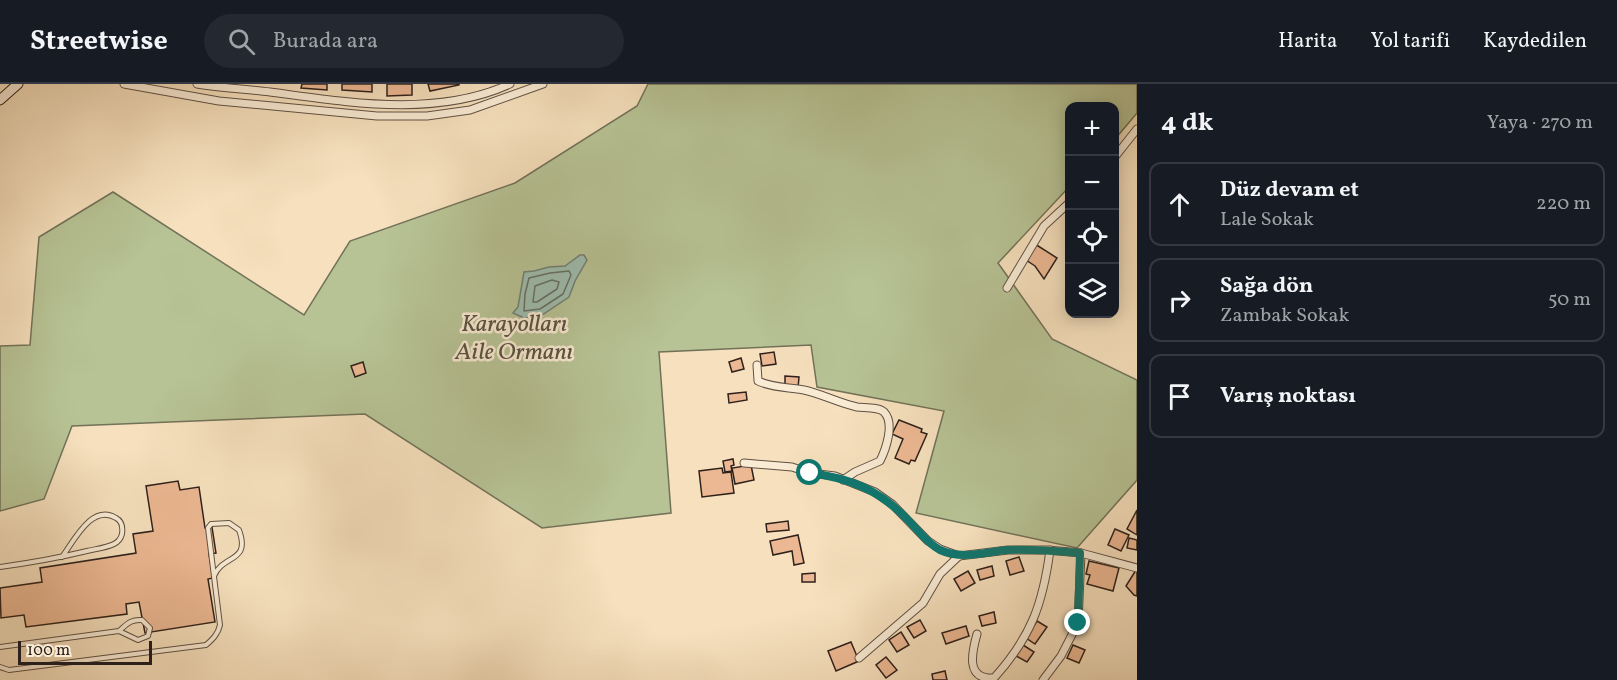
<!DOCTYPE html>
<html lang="tr">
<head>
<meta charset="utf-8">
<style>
	body { margin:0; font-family:Vollkorn,serif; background:#242831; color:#f1f3f6 }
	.controls { position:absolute; right:18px; top:18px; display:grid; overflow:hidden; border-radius:12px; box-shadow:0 3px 15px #0003 }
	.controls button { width:54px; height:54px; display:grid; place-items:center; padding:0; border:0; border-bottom:2px solid #363941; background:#171b24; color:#f1f3f6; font:30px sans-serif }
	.scale { position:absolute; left:18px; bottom:15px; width:134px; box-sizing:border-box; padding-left:6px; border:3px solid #2e211b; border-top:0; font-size:16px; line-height:21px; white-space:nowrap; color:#2e211b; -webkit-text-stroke:4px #f9ebd4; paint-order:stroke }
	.stop { position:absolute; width:18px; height:18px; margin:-14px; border:4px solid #0f766e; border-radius:50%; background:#fff }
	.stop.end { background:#0f766e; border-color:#fff; box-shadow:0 2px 6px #0008 }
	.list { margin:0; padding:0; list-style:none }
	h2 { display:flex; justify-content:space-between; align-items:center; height:78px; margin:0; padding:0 24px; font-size:26px }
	h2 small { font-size:20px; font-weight:400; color:#9ea1a6 }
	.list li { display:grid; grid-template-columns:39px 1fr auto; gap:18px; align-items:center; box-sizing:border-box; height:84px; margin:0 12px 12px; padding:0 12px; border:2px solid #363941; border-radius:12px }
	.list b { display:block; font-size:22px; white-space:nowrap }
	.list p { margin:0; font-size:20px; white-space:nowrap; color:#9ea1a6 }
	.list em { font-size:20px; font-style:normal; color:#9ea1a6 }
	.icon { flex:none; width:33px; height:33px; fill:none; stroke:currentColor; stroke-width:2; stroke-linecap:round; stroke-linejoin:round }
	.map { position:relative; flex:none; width:1137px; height:596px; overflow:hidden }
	header { display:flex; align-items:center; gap:36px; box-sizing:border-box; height:84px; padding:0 30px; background:#171b24; border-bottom:2px solid #363941 }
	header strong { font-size:28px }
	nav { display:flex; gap:33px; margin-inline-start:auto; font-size:21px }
	.search { width:420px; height:54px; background:#242831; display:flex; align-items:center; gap:15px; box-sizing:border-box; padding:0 21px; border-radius:33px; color:#9ea1a6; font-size:22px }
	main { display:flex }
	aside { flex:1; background:#171b24 }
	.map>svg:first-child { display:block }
	.green { fill:#b7c395; stroke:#727258; stroke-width:1.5 }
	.water { fill:#9dbdae; stroke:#717f73; stroke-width:1.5 }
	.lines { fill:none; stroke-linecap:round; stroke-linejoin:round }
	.shore { stroke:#666f64; stroke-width:1.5 }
	.building { fill:#ecb893; stroke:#2e211b; stroke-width:1.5 }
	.lane-casing { stroke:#605144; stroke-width:6 }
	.street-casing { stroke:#605144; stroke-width:9 }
	.secondary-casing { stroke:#2e211b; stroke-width:11 }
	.lane { stroke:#f9ebd4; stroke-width:4 }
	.street { stroke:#f9ebd4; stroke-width:7 }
	.secondary { stroke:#f9ebd4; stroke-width:9 }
	.route { stroke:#0f766e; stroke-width:8 }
	.labels { text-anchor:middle; stroke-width:5; stroke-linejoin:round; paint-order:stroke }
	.park-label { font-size:24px; font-style:italic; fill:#575240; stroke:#f9ebd4 }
</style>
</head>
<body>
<header>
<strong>Streetwise</strong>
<div class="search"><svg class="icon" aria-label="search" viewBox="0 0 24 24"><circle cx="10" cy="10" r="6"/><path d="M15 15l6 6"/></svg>Burada ara</div>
<nav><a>Harita</a><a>Yol tarifi</a><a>Kaydedilen</a></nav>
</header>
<main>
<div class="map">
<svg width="1137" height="596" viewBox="0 0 1137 596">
	<rect width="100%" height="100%" fill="#f6e0bd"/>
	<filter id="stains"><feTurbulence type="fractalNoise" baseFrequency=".00333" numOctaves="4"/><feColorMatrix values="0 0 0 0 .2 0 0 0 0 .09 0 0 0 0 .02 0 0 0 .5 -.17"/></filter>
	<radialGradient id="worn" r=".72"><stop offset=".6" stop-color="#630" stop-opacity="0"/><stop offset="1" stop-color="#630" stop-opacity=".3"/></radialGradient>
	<path class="green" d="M648,0H1137V29L1115,55L1114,22H1070L1069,103L998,179L1052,255L1137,296V396L1077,464L916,429L944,327L817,303L811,261L659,268L671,429L542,444L365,330L72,342L44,415L0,427V262L30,261L39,153L113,108L304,231L350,157L515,99L637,22Z"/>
	<path class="water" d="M580,171H584L587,176L575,197L569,213L542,231L524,234L513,229L518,223L524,188L534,187L549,183L565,182Z"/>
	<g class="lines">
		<g class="shore">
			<path d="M569,187L571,191L563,210L540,225L524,227L525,210L529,194L550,189Z"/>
			<path d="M552,196L559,198L557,205L537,218H533L535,202Z"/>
		</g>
	</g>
	<g class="building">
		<path d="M302,0H327V6L301,4Z"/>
		<path d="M342,0H372V8L342,6Z"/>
		<path d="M387,0H412V11L387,12Z"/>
		<path d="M428,0H459V1L430,7Z"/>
		<path d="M1035,160L1057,174L1044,195L1035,182L1026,176Z"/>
		<path d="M774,268L776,280L762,282L760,270Z"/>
		<path d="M741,274L744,285L732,288L729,278Z"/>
		<path d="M363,278L366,289L355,293L351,282Z"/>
		<path d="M785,292L799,293L798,304L785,303Z"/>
		<path d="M746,308L747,316L729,319L728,310Z"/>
		<path d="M899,336L922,345L921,348L927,350L915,377L911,376L909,380L895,374L903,355L892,350Z"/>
		<path d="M733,375L734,381L731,382L732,387L725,388L723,377Z"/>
		<path d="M751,381L754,396L735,400L732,384Z"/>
		<path d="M722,384L723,389L731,388L734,409L702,413L699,387Z"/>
		<path d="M178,397L180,406L199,403L205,444L212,443L216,469L209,470L213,494L208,495L215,538L145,549L139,518L126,520L127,530L26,543L24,531L1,534L0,504L42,498L40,484L136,469L133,450L153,447L146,402Z"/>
		<path d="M1137,426V451L1127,445Z"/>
		<path d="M788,437L789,446L767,448L766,440Z"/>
		<path d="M1115,445L1129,451L1121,467L1108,461Z"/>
		<path d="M798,451L804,479L794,481L792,467L773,471L770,457Z"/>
		<path d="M1129,454L1137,456V466L1127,464Z"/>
		<path d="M1019,473L1024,487L1010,491L1006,477Z"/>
		<path d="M1089,477L1119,484L1113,507L1087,500L1090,491L1086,490Z"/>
		<path d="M992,482L994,492L980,496L977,486Z"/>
		<path d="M1136,486H1137V512L1134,511L1126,502Z"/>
		<path d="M968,487L975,499L961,507L954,495Z"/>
		<path d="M815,489V498H802V490Z"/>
		<path d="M994,528L996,539L982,542L979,532Z"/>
		<path d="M920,536L926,547L914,554L907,543Z"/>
		<path d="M1037,537L1047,543L1035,560L1026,554Z"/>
		<path d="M966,542L969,552L946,560L942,549Z"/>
		<path d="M901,548L909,561L897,568L889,556Z"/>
		<path d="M851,558L859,577L836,587L828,567Z"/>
		<path d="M1023,561L1034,568L1027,578L1016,572Z"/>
		<path d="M1073,561L1085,566L1079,579L1067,574Z"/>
		<path d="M886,573L897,586L886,594L876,581Z"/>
		<path d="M945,587L947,596H933L932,590Z"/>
	</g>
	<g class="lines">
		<g class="lane-casing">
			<g id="lane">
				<path d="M0,483C29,479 58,474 87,467C95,465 106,464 114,460C118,458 121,454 122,450C123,443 122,437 116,434C92,419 74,457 62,473"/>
				<path d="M0,563L119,547C127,540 131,535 142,536L150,544L148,552L138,556L119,547"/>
				<path d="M0,583L9,586L206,561C213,555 218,550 220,541L208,444L211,440L229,439L239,446C251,479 223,470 214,492"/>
			</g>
		</g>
		<g class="street-casing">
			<g id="street">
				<path d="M124,0L219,17L377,32H427L470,26L543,0"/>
				<path d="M197,0C221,4 246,5 270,8C347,18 436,34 510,0"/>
				<path d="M1114,74L1137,45"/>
				<path d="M1007,204L1044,142L1070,118"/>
				<path d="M757,281L758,297C773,304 788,303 804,306C822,310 839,319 857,323C864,324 879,323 884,328C895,339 886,365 880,377L855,388L843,396"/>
				<path d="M744,379L792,383L810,389L835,392L875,408L892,420L928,457L940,465L959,472L1008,466H1047L1081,469L1137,484"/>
				<path d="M977,550C972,568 965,596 994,594C1031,553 1043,520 1050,466"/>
				<path d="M859,574L923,519L940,490L959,472"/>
				<path d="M1043,596L1061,572L1078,539L1081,469"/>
			</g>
		</g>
		<g class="secondary-casing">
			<path id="secondary" d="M0,16L18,0"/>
		</g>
		<use href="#lane" class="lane"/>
		<use href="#street" class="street"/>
		<use href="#secondary" class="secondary"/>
	</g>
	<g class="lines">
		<path class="route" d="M810,389C850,394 879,406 907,435C917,445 927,459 940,466C962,476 985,468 1007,466C1032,465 1056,467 1080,469L1078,539"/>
	</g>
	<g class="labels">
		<g class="park-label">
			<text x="514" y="247">Karayolları<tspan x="514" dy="28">Aile Ormanı</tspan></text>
		</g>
	</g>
	<rect width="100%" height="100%" filter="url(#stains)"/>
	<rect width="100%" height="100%" fill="url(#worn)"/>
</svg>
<div class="controls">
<button>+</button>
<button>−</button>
<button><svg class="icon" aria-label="locate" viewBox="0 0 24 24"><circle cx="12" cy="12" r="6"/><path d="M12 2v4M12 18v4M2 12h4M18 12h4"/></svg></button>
<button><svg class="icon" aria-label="layers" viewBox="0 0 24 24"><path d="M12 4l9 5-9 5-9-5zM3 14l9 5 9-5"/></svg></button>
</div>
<div class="scale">100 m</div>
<div class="stop" style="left:810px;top:389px"></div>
<div class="stop end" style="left:1078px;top:539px"></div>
</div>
<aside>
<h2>4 dk<small>Yaya · 270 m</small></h2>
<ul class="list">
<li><svg class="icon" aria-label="ahead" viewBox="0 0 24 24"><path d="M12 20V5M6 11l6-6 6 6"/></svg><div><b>Düz devam et</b><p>Lale Sokak</p></div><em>220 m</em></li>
<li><svg class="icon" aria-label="right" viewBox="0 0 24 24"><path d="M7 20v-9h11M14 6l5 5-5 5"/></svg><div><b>Sağa dön</b><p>Zambak Sokak</p></div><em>50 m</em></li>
<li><svg class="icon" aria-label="arrive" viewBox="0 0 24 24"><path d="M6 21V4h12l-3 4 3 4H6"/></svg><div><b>Varış noktası</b></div></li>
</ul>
</aside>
</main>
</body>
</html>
